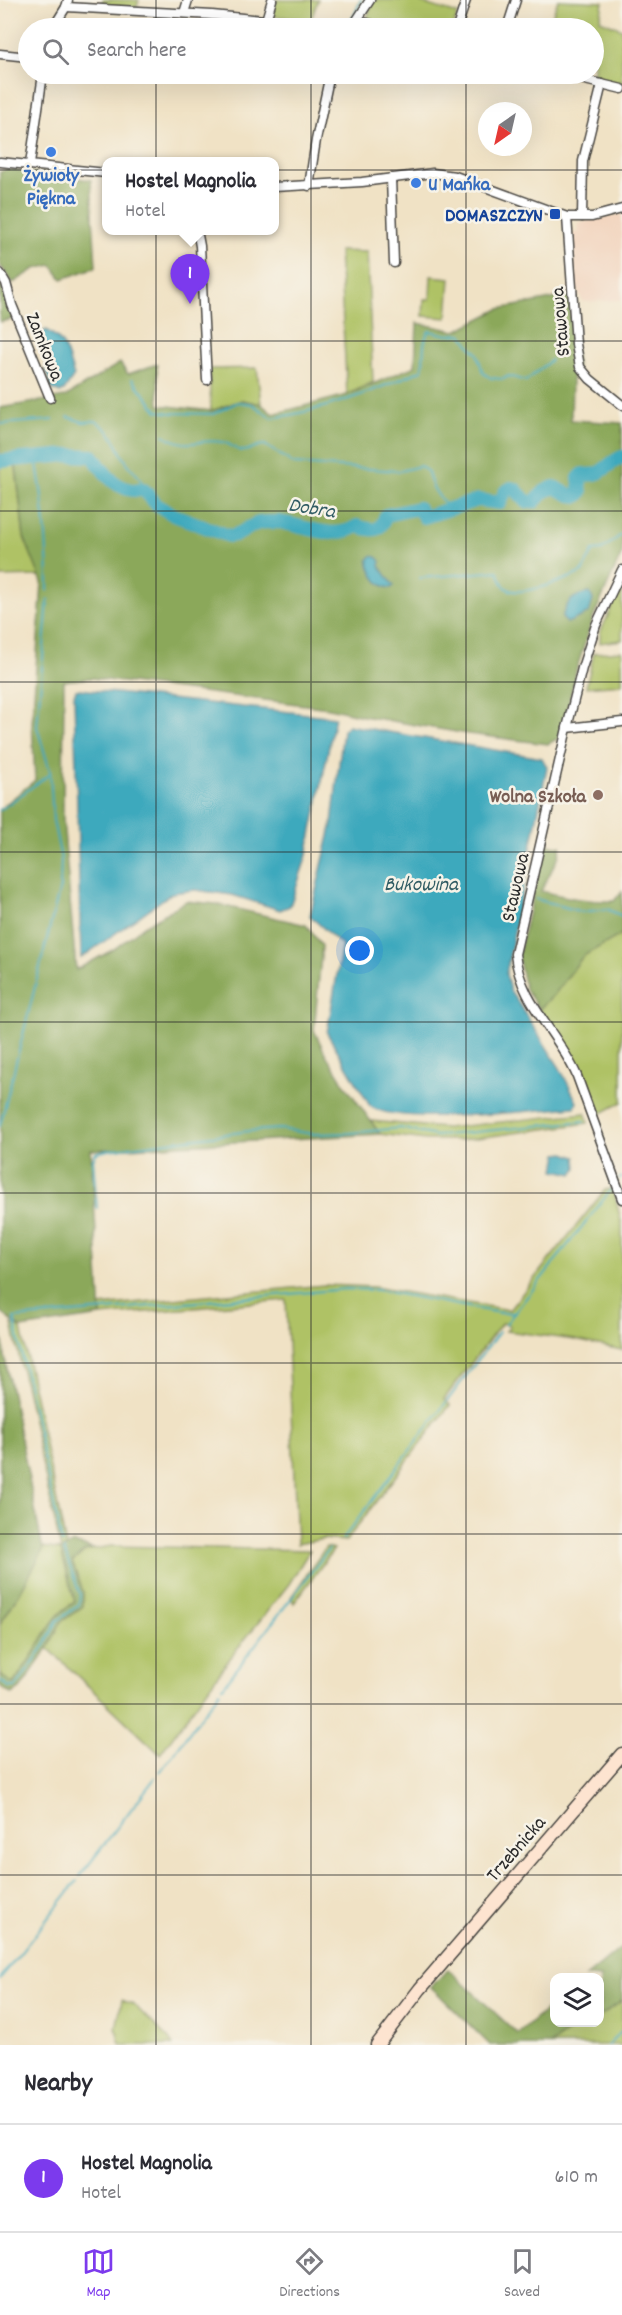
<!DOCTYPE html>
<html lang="en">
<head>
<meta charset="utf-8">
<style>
	body { margin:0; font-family:Dekko,sans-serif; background:#f7f7f7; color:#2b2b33 }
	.controls { position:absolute; right:18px; bottom:18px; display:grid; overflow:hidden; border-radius:12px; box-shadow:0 6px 24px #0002 }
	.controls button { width:54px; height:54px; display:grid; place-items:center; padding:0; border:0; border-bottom:2px solid #e1e1e2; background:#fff; color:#2b2b33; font:30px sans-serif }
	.compass { position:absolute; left:478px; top:102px; width:54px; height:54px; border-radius:50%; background:#fff; box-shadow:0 6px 24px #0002; rotate:214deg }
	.you { position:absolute; left:360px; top:951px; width:21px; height:21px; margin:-15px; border:4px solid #fff; border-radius:50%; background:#1a73e8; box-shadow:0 0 0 9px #1a73e833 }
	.badge { display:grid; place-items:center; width:39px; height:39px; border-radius:50%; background:#7c3aed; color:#fff; font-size:20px; font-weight:700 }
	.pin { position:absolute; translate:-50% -50px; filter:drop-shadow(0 2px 3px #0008) }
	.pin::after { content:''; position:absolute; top:32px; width:21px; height:18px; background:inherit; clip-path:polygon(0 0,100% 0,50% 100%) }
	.popup { position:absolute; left:102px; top:157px; width:177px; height:78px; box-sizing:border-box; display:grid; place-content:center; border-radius:12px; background:#fff; filter:drop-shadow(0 2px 4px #0005); font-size:20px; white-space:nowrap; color:#7c7c81 }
	.popup b { font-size:22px; color:#2b2b33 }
	.popup::after { content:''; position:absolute; left:50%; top:100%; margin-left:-12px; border:12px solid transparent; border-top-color:#fff }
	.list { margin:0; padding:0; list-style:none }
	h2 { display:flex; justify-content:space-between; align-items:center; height:78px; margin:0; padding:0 24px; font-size:26px }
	h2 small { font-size:20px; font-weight:400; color:#7c7c81 }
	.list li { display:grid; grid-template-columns:39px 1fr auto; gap:18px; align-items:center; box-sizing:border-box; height:108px; padding:0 24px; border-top:2px solid #e1e1e2 }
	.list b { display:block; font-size:22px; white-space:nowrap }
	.list p { margin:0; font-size:20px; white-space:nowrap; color:#7c7c81 }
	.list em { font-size:20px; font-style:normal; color:#7c7c81 }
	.icon { flex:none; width:33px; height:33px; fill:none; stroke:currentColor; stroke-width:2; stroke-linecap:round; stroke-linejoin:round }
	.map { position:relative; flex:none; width:622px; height:2045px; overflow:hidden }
	.search { position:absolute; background:#fff; box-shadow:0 6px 24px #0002; left:18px; right:18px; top:18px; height:66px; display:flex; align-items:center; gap:15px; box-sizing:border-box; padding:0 21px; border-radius:33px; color:#7c7c81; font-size:22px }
	.sheet { height:186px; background:#fff }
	nav { display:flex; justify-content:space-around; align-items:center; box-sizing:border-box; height:84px; border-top:2px solid #e1e1e2; background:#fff; font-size:16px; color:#7c7c81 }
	nav a { display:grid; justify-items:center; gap:3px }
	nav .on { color:#7c3aed }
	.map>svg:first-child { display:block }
	.built { fill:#f2d4be }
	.green { fill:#afc265; stroke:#6d7648; stroke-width:1.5 }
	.forest { fill:#8ba85a; stroke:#5b6a42; stroke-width:1.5 }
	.water { fill:#3da9bd; stroke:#346a74; stroke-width:1.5 }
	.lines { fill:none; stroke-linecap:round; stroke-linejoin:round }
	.stream { stroke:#3da9bd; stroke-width:2 }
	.river { stroke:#3da9bd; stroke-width:14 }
	.street-casing { stroke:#494642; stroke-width:11 }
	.secondary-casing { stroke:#494642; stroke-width:15 }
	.street { stroke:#fff; stroke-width:8 }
	.secondary { stroke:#fde4d0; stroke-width:12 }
	.grid { fill:none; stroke:#2b2b2b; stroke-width:1.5; stroke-opacity:0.55 }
	.shop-dot { fill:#3f7fe0; stroke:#f7f3e8; stroke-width:2 }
	.transit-dot { fill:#1a4fb4; stroke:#f7f3e8; stroke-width:2 }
	.education-dot { fill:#8d6e63; stroke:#f7f3e8; stroke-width:2 }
	.labels { text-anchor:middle; stroke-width:5; stroke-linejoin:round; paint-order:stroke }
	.shop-label { font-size:20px; font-weight:bold; fill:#366cbe; stroke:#f7f3e8 }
	.transit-label { font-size:20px; font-weight:bold; fill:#164399; stroke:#f7f3e8; text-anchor:end }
	.street-label { font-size:20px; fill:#2b2b2b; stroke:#f7f3e8 }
	.education-label { font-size:20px; font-weight:bold; fill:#785e54; stroke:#f7f3e8; text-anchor:end }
	.water-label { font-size:21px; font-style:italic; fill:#325d65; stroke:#f7f3e8 }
</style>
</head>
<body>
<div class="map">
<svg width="622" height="2045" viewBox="0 0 622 2045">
	<rect width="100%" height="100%" fill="#f7f3e8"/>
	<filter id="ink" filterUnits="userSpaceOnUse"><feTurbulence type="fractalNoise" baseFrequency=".0167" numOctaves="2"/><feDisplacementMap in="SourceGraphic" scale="12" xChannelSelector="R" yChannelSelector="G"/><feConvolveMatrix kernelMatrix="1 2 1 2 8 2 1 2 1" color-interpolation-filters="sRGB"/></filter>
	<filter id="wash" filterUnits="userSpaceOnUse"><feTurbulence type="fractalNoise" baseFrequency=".008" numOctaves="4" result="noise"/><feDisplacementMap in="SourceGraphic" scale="24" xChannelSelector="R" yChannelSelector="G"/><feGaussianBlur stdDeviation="1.35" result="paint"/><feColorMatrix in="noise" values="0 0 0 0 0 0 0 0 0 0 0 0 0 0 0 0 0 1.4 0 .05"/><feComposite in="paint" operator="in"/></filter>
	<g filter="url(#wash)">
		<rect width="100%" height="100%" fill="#f0e2c5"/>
		<path class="built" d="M622,214V300L583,302L577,289L572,233L579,232L578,223Z"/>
		<g class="green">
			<path d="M103,0H139L137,7L101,6Z"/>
			<path d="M276,0H318L311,20L272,16Z"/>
			<path d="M372,0H422L421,3L458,14L453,28H398L367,20Z"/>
			<path d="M558,0L603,2L600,20L622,29V86L575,74H594V28H548Z"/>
			<path d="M339,251L367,252L373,382L347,395Z"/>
			<path d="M431,276L450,278L447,318L423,316L424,299H430Z"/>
			<path d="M257,368L261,404L242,400L211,411L209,369Z"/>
			<path d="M15,461L24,537L40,576L0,577V463Z"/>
			<path d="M622,585V640L600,643V633Z"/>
			<path d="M622,651V684L586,687L594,653Z"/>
			<path d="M622,934V1102L596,1116L573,1057L539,1009L554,995L583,956Z"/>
			<path d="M585,1113L588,1120V1123L462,1140H426L380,1134L371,1121L445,1128Z"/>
			<path d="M613,1188L622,1225V1350L575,1340L506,1331L510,1326L502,1323L444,1399L450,1405L346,1541L324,1539L297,1544L286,1300L101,1316L100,1306L324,1285L374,1287L509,1310L605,1190Z"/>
			<path d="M12,1324L21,1328L65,1541L66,1547L61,1551L75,1602C54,1615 49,1628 37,1648C30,1660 21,1672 13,1684L0,1675V1624L19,1594L43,1550V1547L61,1550Z"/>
			<path d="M111,1546L310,1550L289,1584L234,1653L160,1754L48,1648L61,1622L83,1606V1592L72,1562L85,1551Z"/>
			<path d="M326,1547L334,1549L294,1603L291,1597Z"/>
			<path d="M122,2000L134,2005L169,2039L173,2045H120L116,2028Z"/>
			<path d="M622,2001V2045H550C565,2033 579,2023 600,2022V2016Z"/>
		</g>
		<g class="forest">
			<path d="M7,169L91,180L96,267L62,279L52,265L35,269L13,283L0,265V172Z"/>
			<path d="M0,283L13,319L0,322Z"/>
			<path d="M568,296L577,365L572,380L571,420L622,423V553L593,618L576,671L561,737L548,744L468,734L363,716L329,708L91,678L64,681L63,819L76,970L114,949L144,926L186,901L216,904L306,925L322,946L314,1030L325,1053L343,1082L380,1134L91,1150L101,1316L21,1328L0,1312V809L35,780L32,724L42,582L24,537L15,457L0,458V408L65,397L120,363L128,374L157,364L159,405L212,411L242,400L261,404L273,414L347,395L415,366L417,323L456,331L499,309Z"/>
			<path d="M545,845L561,846L559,856L541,891C566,897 588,902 614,901L622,891V934L583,956L554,995L539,1009L525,989L518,956Z"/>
			<path d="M0,1321L7,1369L43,1550L19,1594L0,1624Z"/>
			<path d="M73,1543L93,1549L85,1551L72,1562L83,1592V1606L61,1622L48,1648L20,1689L12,1694L0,1686V1675L13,1684C21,1672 30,1660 37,1648C49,1628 54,1615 75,1602L61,1550Z"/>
			<path d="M622,1947V2001L600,2016V1978L586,1977Z"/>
			<path d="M448,1969L518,2034L554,2003V2022L587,2023L566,2032L550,2045H490L431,1987Z"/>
		</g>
		<g class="water">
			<path d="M46,330C67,342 67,354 74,376L64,391L60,393L52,389L46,369L47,357L40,334Z"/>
			<path d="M371,556L377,557L381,561L380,566L394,586L391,588C377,587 371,573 368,560Z"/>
			<path d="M590,593L593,600L589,613L567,623L562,618C566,602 574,594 590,593Z"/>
			<path d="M80,689L335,717L307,855L290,906L280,910L232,895L195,890L172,893L81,958L74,695L76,690Z"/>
			<path d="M348,725L542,758L547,767L506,974L510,990L560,1068L577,1102L575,1107C536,1110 398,1127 370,1106L327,1033L342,945L310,916L332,823L343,730Z"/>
			<path d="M565,1153L576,1157L577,1168L573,1174L555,1170L558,1154Z"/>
		</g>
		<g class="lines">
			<g class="stream">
				<path d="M346,25L354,16L361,0"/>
				<path d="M132,379L158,411L172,413L213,414L238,402L252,404L272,418C323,411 374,391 422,370C425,357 421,342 429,331L448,335L462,334L470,346L477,353L483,373L491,378L503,379L509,376L526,381L551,360"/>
				<path d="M68,417L83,422L96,421C116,435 113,439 124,458C131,470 142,476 144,490"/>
				<path d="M0,424L53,420"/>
				<path d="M164,435C190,451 196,438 222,442C231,443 235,451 243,451C251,451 257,444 265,445L294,464L400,471L420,466L428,472C431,488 439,499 451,509"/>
				<path d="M36,457C44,502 48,546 48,591"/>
				<path d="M420,578L498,571C501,579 502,587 510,590C524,596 568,579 582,572L593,551L602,550L622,534"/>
				<path d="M0,810L50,774"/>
				<path d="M536,899L582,912L607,909L622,916"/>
				<path d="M0,1126L60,887L61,859L53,820L50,771L37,727L48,599"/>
				<path d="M619,1179L622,1177"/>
				<path d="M97,1208L93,1159L96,1153L108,1150L249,1131L280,1129L314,1134L350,1133L400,1128L436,1136L584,1121"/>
				<path d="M505,1325L614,1186"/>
				<path d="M343,1539L499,1332"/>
				<path d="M62,1543L14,1318L346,1289L377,1290L500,1313H515"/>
				<path d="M0,1680L9,1687H16L45,1645L57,1621L79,1605L80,1594L64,1550"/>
				<path d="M223,1687L329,1549"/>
				<path d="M160,1772L220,1691"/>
				<path d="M80,1876L155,1778"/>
				<path d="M0,1979L77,1881"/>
				<path d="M608,2045L622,2031"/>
			</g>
			<path class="river" d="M0,461L69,455L93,456C106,476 118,493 144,490L157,505L174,515L229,536C241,536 248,526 259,523C264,522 273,522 278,522C304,525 333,542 357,526C374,531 380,533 386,515L418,508L424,517L478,500L500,503L505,492L511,488L515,489L527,502H534L545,491L554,487L570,495L578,496L581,492L579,478L583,474C603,478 605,464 622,457"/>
		</g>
	</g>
	<g filter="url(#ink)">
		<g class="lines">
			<g class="street-casing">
				<g id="street">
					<path d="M66,7L212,15L346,28"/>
					<path d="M184,13L188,0"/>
					<path d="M266,20L272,0"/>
					<path d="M355,23L370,0"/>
					<path d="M53,28L66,7L68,0"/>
					<path d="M346,28L363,22L389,28"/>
					<path d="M457,28L466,0"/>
					<path d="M507,28L516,0"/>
					<path d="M0,54L28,57"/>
					<path d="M560,74L622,89"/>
					<path d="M0,162L106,173"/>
					<path d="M30,164L43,74"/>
					<path d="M391,178L394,263"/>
					<path d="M309,186L316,140L330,74"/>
					<path d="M274,187L362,182L433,173L455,176L567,217H592L622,209"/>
					<path d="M567,217L576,344L580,367L590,379L622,405"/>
					<path d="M582,217L583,161L602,84"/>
					<path d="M197,230L200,246L207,380"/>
					<path d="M0,273L6,283L12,305L50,398"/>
					<path d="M622,570L596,625L582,668L567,728L515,954C520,1003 558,1032 577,1076L622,1199"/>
					<path d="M567,728L622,722"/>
				</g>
			</g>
			<g class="secondary-casing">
				<path id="secondary" d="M377,2045L420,1989L622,1754"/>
			</g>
			<use href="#street" class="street"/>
			<use href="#secondary" class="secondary"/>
		</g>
	</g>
	<path class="grid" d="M156,0V28M311,0V28M466,0V28M156,74V2045M311,74V2045M466,74V2045M0,170H622M0,341H622M0,511H622M0,682H622M0,852H622M0,1022H622M0,1193H622M0,1363H622M0,1534H622M0,1704H622M0,1875H622"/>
	<g class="shop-dot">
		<circle cx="51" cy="152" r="6"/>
		<circle cx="416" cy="183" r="6"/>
	</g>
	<rect class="transit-dot" x="549" y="208" width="12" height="12" rx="3"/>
	<circle class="education-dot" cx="598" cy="795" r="6"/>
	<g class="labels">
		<g class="shop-label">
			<text x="51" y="181">Żywioły<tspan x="51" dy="23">Piękna</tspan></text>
			<text x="428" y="190" text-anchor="start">U Mańka</text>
		</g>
		<g class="transit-label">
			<text x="543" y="221">DOMASZCZYN</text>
		</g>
		<g class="street-label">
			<text transform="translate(559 322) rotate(-95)" y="7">Stawowa</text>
			<text transform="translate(46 346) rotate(68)" y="7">Zamkowa</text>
			<text transform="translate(514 887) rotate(-77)" y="7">Stawowa</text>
			<text transform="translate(515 1848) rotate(-49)" y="7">Trzebnicka</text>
		</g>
		<g class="education-label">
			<text x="586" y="802">Wolna Szkoła</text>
		</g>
		<g class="water-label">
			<text transform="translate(312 507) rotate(9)" y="7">Dobra</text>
			<text x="421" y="890">Bukowina</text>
		</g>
	</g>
</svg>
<div class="controls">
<button><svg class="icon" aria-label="layers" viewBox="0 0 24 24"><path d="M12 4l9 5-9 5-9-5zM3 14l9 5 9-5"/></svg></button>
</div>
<svg class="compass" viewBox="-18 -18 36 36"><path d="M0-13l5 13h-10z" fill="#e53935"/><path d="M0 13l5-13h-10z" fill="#7c7c81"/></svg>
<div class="you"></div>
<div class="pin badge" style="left:190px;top:304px">1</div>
<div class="popup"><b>Hostel Magnolia</b>Hotel</div>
<div class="search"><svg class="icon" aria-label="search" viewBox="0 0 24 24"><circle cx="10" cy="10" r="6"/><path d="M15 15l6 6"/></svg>Search here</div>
</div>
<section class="sheet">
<h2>Nearby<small></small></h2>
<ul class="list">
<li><span class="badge">1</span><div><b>Hostel Magnolia</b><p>Hotel</p></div><em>610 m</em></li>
</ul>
</section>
<nav>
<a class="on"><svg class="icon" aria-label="map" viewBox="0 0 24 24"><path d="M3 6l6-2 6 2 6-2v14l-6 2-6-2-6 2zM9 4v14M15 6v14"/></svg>Map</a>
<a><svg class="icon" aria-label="directions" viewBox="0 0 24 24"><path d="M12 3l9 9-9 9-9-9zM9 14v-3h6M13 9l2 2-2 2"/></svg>Directions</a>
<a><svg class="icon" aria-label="saved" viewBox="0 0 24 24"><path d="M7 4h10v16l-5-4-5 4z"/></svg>Saved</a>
</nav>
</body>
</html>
